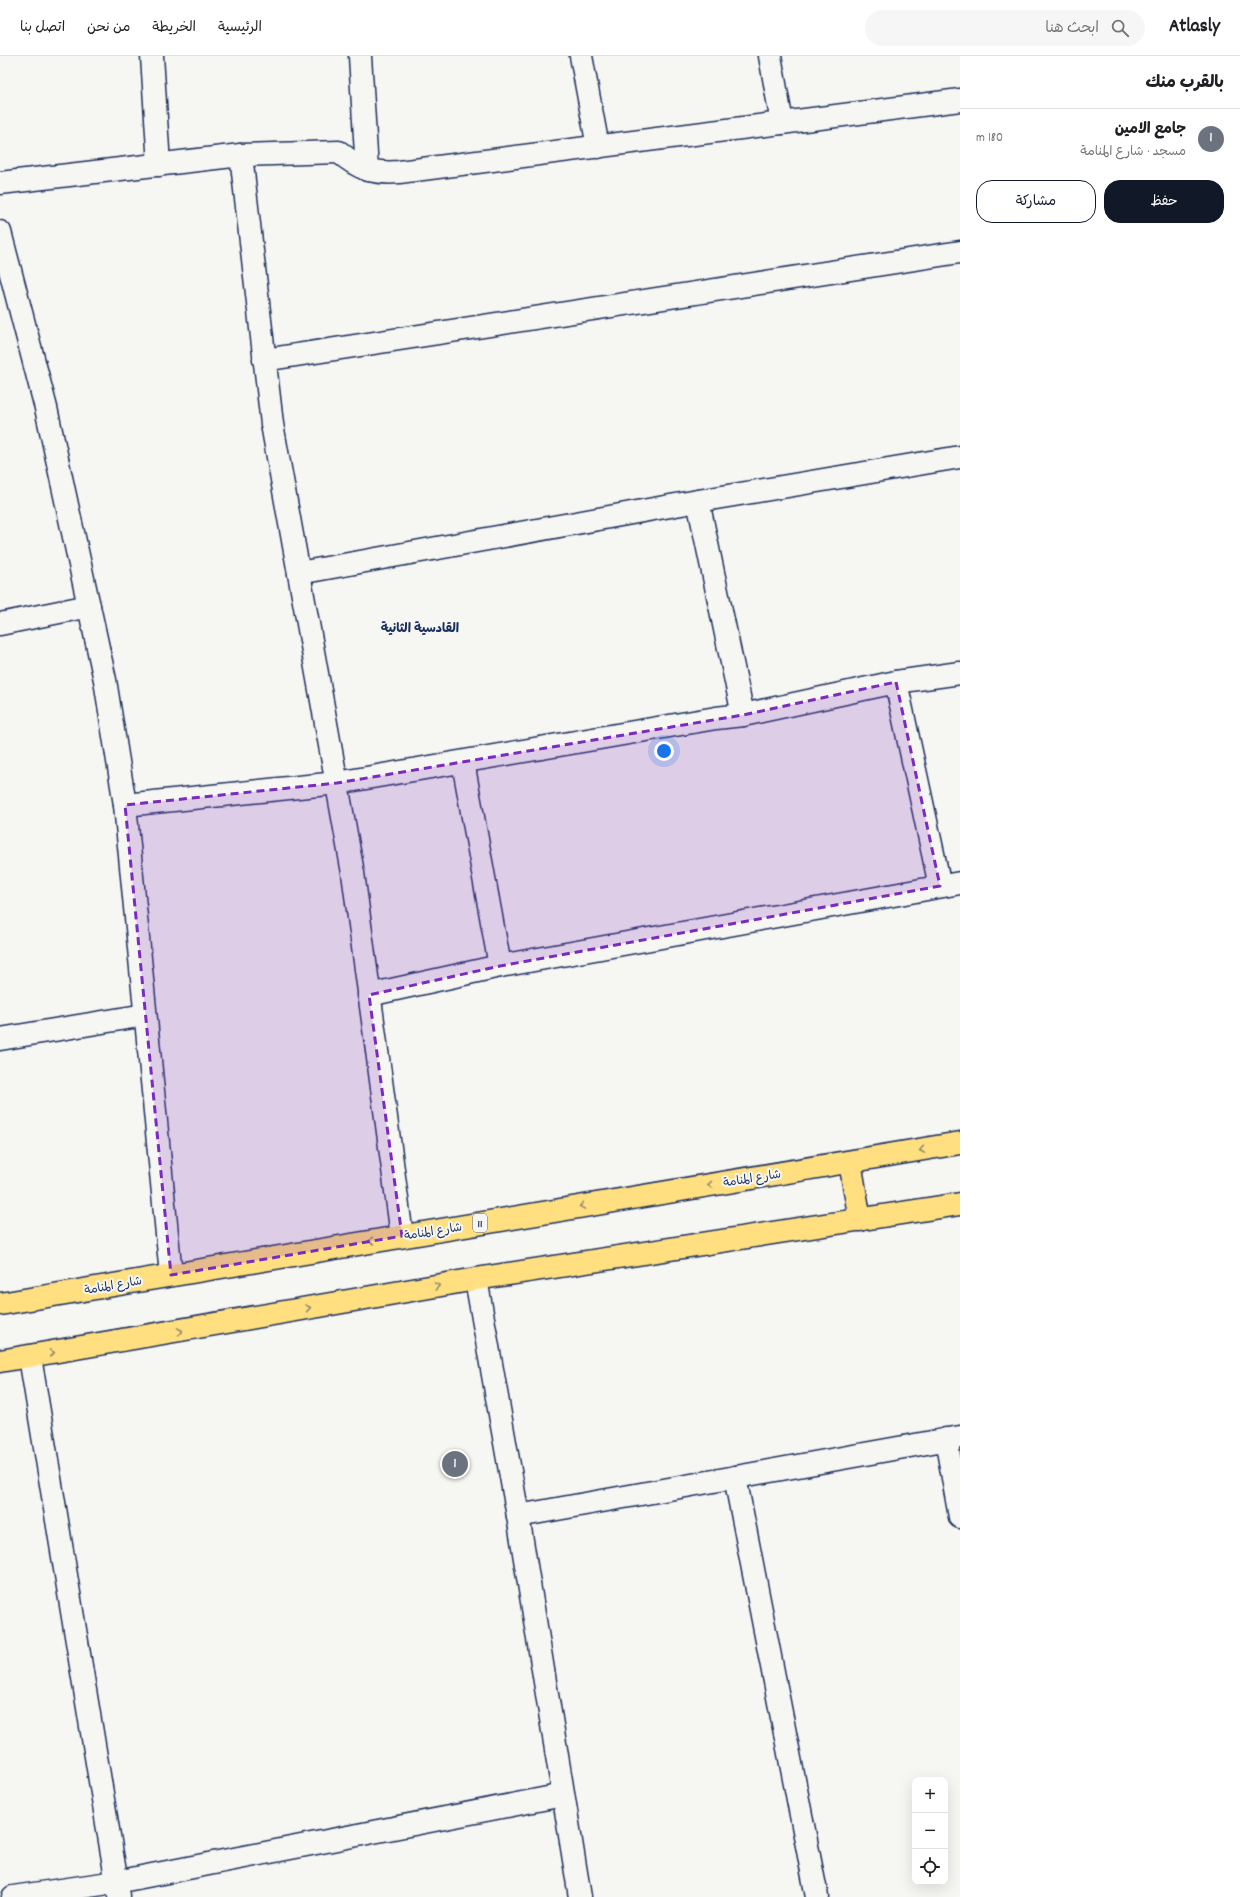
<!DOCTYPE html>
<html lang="ar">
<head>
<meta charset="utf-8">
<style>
	body { margin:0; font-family:Dekko,"Playpen Sans Arabic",sans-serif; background:#f6f6f6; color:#202124; direction:rtl }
	.controls { position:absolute; right:12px; bottom:12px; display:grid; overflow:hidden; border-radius:8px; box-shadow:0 4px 16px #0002 }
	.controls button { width:36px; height:36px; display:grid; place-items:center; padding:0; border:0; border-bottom:1px solid #e0e0e0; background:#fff; color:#202124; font:20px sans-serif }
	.you { position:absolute; left:664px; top:695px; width:14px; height:14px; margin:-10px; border:3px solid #fff; border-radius:50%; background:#1a73e8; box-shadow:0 0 0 6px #1a73e833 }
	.badge { display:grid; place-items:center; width:26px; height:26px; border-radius:50%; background:#111827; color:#fff; font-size:13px; font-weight:700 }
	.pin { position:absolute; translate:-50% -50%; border:2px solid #fff; box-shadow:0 1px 4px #0006 }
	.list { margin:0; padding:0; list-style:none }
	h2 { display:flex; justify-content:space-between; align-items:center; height:52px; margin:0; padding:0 16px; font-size:17px }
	h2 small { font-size:13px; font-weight:400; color:#757577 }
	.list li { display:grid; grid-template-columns:26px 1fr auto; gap:12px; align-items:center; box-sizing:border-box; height:60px; padding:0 16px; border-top:1px solid #e0e0e0 }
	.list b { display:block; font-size:15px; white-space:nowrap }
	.list p { margin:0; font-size:13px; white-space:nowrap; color:#757577 }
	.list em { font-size:13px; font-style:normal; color:#757577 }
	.actions { display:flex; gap:8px; padding:12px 16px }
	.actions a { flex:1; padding:9px 0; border:1px solid #111827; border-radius:16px; text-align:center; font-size:14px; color:#111827 }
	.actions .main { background:#111827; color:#fff }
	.icon { flex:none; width:22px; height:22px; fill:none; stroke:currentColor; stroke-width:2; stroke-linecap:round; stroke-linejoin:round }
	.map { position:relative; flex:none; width:960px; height:1841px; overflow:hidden; direction:ltr }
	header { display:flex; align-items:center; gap:24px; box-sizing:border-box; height:56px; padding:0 20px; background:#fff; border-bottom:1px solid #e0e0e0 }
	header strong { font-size:19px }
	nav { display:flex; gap:22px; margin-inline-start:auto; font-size:14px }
	.search { width:280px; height:36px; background:#f6f6f6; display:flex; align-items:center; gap:10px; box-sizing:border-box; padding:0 14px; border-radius:22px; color:#757577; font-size:15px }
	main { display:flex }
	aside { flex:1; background:#fff }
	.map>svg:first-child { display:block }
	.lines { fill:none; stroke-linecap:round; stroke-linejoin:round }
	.minor-casing { stroke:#1b2f5e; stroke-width:25 }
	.trunk-casing { stroke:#1b2f5e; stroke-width:25 }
	.minor { stroke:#f6f6f2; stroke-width:22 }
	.trunk { stroke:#ffdf80; stroke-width:22 }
	.oneway { stroke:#8d876f }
	.marked { fill:#7b2cbf; fill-opacity:0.2; stroke:#7b2cbf; stroke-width:3; stroke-dasharray:8 5; stroke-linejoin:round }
	.labels { text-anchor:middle; stroke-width:4; stroke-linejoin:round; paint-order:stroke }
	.shield { fill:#f6f6f2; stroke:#5d6b8a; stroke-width:1 }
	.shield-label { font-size:11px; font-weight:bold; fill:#1b2f5e }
	.street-label { font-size:12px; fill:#1b2f5e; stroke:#f6f6f2 }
	.neighbourhood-label { font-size:13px; font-weight:bold; fill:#1b2f5e; stroke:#f6f6f2 }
</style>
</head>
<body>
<header>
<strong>Atlasly</strong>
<div class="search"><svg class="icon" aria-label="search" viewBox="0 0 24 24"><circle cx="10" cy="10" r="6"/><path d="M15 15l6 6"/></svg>ابحث هنا</div>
<nav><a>الرئيسية</a><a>الخريطة</a><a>من نحن</a><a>اتصل بنا</a></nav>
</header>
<main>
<aside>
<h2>بالقرب منك<small></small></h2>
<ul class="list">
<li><span class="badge" style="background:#6b7280">1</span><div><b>جامع الامين</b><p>مسجد · شارع المنامة</p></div><em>180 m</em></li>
</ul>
<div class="actions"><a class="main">حفظ</a><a>مشاركة</a></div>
</aside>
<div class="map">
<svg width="960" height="1841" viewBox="0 0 960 1841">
	<rect width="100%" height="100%" fill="#f6f6f2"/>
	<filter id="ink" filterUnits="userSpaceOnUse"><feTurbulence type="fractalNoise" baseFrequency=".025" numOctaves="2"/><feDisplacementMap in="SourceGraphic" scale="8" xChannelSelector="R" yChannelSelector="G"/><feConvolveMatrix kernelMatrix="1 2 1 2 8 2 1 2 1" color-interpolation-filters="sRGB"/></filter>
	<g filter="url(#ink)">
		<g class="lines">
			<g class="minor-casing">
				<g id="minor">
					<path d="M152,0L159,109"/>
					<path d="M360,0L367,114"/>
					<path d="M581,0L598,91"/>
					<path d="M770,0L782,67"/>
					<path d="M241,99L339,96C359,113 373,118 399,116L960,44"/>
					<path d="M0,127L241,99L272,368L353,817L402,1180"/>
					<path d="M0,176L46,352L105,624L125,749L171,1219"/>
					<path d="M264,304L960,196"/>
					<path d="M698,445L743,659"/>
					<path d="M299,517L698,445L960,401"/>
					<path d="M0,568L89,550"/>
					<path d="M896,626L940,830"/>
					<path d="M463,706L500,910"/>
					<path d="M125,749L337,727L716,662L743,659L896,626L960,617"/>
					<path d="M369,939L500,910L960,827"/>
					<path d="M0,983L145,959"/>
					<path d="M476,1223L518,1460L580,1841"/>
					<path d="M30,1301L119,1840"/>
					<path d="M946,1383L960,1461"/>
					<path d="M735,1421L817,1841"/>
					<path d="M518,1460L960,1381"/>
					<path d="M13,1841L116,1826L563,1739"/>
				</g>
			</g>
			<g class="trunk-casing">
				<g id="trunk">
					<path d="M850,1106L860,1164"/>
					<path d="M0,1248L960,1087"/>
					<path d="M0,1305L476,1223L960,1148"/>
				</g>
			</g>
			<use href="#minor" class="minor"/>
			<use href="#trunk" class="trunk"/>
		</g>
		<defs><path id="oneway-chevron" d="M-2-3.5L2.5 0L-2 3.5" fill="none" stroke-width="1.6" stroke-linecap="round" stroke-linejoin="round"/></defs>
		<g class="oneway">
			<use href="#oneway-chevron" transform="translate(922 1094) rotate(170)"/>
			<use href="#oneway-chevron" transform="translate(710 1129) rotate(171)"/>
			<use href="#oneway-chevron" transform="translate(582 1150) rotate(171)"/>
			<use href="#oneway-chevron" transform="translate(371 1185) rotate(170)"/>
			<use href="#oneway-chevron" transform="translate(437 1230) rotate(-10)"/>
			<use href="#oneway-chevron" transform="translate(308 1252) rotate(-10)"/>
			<use href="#oneway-chevron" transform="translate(180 1275) rotate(-10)"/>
			<use href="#oneway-chevron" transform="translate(52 1297) rotate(-10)"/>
		</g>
	</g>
	<path class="marked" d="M896,626L940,830L500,910L369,939L402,1180L171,1219L125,749L337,727L743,659Z"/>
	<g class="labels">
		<rect class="shield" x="473" y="1158" width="14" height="18" rx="3"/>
		<g class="shield-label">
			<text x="480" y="1171">11</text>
		</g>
		<g class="street-label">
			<text transform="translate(752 1122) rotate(-9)" y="4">شارع المنامة</text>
			<text transform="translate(433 1175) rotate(-9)" y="4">شارع المنامة</text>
			<text transform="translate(113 1229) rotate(-10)" y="4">شارع المنامة</text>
		</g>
		<g class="neighbourhood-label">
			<text x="420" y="576">القادسية الثانية</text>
		</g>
	</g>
</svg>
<div class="controls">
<button>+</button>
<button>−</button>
<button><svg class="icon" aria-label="locate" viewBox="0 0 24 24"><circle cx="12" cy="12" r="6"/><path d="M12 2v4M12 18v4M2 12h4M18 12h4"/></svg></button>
</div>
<div class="you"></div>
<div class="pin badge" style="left:455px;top:1408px;background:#6b7280">1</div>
</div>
</main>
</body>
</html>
